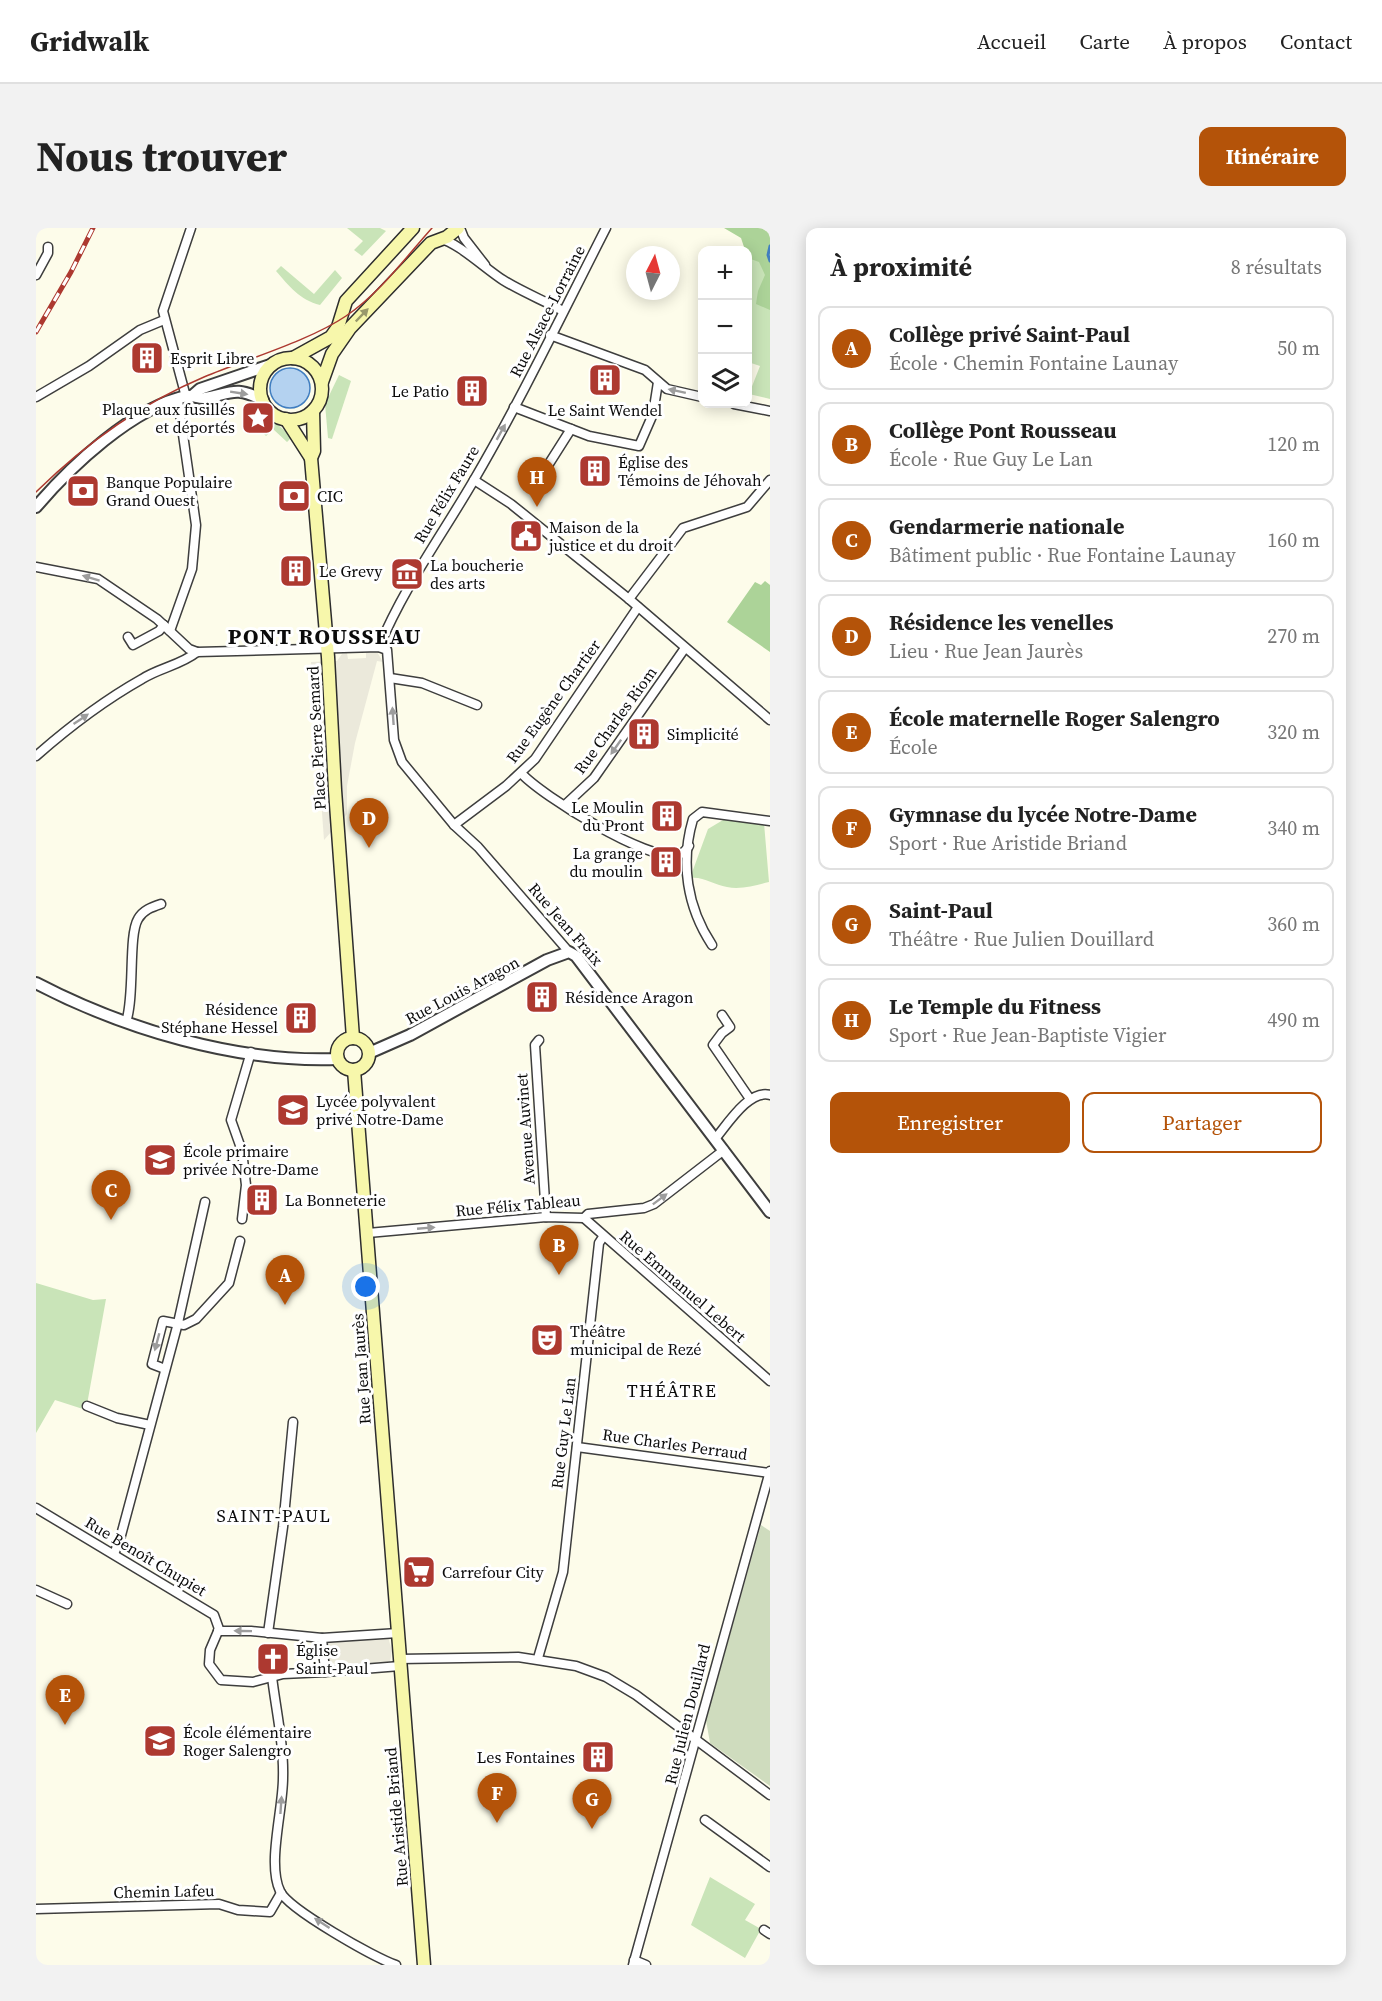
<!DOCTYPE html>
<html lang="fr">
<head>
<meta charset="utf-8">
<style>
	body { margin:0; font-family:"Source Serif 4",serif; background:#f2f2f2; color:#222 }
	.controls { position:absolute; right:18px; top:18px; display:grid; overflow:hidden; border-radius:12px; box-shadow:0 3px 15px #0003 }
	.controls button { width:54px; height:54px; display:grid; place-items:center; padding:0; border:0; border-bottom:2px solid #e0e0e0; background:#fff; color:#222; font:30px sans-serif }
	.compass { position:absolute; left:590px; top:18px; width:54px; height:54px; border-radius:50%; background:#fff; box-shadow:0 3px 15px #0003; rotate:6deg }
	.you { position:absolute; left:330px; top:1059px; width:21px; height:21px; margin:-15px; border:4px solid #fff; border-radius:50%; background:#1a73e8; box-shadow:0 0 0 9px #1a73e833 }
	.badge { display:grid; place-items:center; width:39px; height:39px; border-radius:50%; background:#b45309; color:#fff; font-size:20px; font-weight:700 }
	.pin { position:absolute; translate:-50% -50px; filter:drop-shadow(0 2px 3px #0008) }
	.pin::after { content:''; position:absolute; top:32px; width:21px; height:18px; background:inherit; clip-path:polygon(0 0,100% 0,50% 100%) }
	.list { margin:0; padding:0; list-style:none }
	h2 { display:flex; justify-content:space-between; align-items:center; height:78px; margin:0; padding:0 24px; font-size:26px }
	h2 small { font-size:20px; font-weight:400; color:#767676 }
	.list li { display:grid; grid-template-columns:39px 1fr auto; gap:18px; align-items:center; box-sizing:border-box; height:84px; margin:0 12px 12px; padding:0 12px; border:2px solid #e0e0e0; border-radius:12px }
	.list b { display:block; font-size:22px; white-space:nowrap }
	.list p { margin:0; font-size:20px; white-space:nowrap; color:#767676 }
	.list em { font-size:20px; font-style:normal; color:#767676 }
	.actions { display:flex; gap:12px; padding:18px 24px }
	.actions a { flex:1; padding:14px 0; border:2px solid #b45309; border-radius:12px; text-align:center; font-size:21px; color:#b45309 }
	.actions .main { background:#b45309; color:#fff }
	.icon { flex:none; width:33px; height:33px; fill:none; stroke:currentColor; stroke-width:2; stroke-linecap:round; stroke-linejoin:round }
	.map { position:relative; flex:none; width:734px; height:1737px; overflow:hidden; border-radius:12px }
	header { display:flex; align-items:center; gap:36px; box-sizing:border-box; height:84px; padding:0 30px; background:#fff; border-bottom:2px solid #e0e0e0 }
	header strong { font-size:28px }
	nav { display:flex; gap:33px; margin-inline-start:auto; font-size:21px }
	.intro { display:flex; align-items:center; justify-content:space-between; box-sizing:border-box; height:144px; padding:0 36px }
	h1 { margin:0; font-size:42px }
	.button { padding:15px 27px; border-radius:12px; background:#b45309; color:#fff; font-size:21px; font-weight:700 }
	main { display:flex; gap:36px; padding:0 36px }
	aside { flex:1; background:#fff; border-radius:12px; box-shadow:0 3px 15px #0003 }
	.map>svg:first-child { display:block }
	.green { fill:#c9e4b8 }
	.forest { fill:#acd398 }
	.cemetery { fill:#cfdcbe }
	.plaza { fill:#ebe9db }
	.water { fill:#b4d2f0; stroke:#417ec0; stroke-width:1.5 }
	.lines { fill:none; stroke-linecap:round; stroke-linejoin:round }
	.stream { stroke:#417ec0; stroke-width:3 }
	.minor-casing { stroke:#3e3e3e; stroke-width:11 }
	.tertiary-casing { stroke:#3e3e3e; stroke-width:14 }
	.secondary-casing { stroke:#2d2d2d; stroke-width:15 }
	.minor { stroke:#fff; stroke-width:8 }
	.tertiary { stroke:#fff; stroke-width:10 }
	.secondary { stroke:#f7f7ab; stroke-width:12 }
	.tram { stroke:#ad3930; stroke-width:1.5 }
	.rail-casing { stroke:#ad3930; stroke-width:5 }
	.rail { stroke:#fff; stroke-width:3; stroke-dasharray:9; stroke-linecap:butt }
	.oneway { fill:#99996b }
	.oneway2 { fill:#9d9d9d }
	.labels { text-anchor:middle; stroke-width:6; stroke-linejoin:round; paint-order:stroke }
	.street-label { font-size:16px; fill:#0b0b0b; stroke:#fff }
	.poi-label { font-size:16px; fill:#0b0b0b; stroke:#fff; text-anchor:start }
	.neighbourhood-label { font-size:18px; letter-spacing:1.5px; fill:#0b0b0b; stroke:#fff }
	.district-label { font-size:22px; font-weight:bold; letter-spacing:1.5px; fill:#0b0b0b; stroke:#fff }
</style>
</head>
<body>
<header>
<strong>Gridwalk</strong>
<nav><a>Accueil</a><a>Carte</a><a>À propos</a><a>Contact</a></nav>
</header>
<div class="intro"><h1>Nous trouver</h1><a class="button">Itinéraire</a></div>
<main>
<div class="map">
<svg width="734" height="1737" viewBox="0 0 734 1737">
	<rect width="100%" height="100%" fill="#fdfcea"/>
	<g class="green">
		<path d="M311,0H344L350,3L326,28L318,22L327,13Z"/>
		<path d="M734,0V171L713,166L724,138L712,134V22H709Z"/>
		<path d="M245,38L278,66L299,42L306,50L284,77C264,72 253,58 240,43Z"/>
		<path d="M303,147L315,153L296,211L292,210L289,176Z"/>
		<path d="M232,188L256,209L251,214L237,201L230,208L226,204L227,194Z"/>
		<path d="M687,592L728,595L733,654C720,657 705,662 691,659C678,657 667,648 654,650L672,601Z"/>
		<path d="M0,1055L57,1072L70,1071L50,1182L19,1172L0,1205Z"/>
		<path d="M674,1649L719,1676L709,1692L725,1701L709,1730L655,1697Z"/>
	</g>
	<g class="forest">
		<path d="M688,0H734V82L720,76L722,63L729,47L723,34L712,30V22H709L705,10Z"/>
		<path d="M729,353L734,357V424L691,394L719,354L725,357Z"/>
	</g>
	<path class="cemetery" d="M725,1297L734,1303V1558L674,1515L670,1492Z"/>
	<g class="plaza">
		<path d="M335,422L341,424L347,434L341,433L319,515L311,558V586L288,612L275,434L301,433L306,426L311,425L312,431L330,430V423Z"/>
		<path d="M352,1409L356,1423L354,1434L293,1438L291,1413Z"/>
	</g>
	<circle class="water" cx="254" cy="160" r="20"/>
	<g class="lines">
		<path class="stream" d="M734,18L732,27L734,33"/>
		<g class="minor-casing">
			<g id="minor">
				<path d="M424,0L428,10L449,37"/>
				<path d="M404,11C420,13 451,42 467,52C486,64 507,72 527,83"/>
				<path d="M0,47L12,25V19"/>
				<path d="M514,107L609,142L631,161L666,169"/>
				<path d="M0,169L53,138L104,102L128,92"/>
				<path d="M150,169L127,83L155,0"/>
				<path d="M698,176L734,183"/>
				<path d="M478,179L553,208L603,218L617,186L622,154"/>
				<path d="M509,242L535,201"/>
				<path d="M438,252L475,276L593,371L734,492"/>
				<path d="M0,339L62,351L121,391L153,421L161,424"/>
				<path d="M593,371L647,300L711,279L734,252"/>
				<path d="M134,403L156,341L160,297L142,172"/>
				<path d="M92,409L97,417L123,403L128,397"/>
				<path d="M343,419C368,359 406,307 438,252C486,170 527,84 570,0"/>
				<path d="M354,450L386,455L441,477"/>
				<path d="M0,528C33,499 67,473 106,451C123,440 145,437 161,424L343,419L351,422L358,512L366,534L418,597L442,619L533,724"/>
				<path d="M485,545C506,568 612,634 642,627C647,626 650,622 653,618"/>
				<path d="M529,577L558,550L649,420"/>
				<path d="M418,597L470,558L499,531L602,379"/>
				<path d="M676,717C651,679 644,635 657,591L666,584L734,593"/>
				<path d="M686,787L694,799L686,805L677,817L714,871"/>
				<path d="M90,794C99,768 92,708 102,691C107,682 116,679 125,676"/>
				<path d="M503,812L499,817L510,989"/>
				<path d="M679,911C691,897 713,861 734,867"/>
				<path d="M548,990L734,1153"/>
				<path d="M206,991L210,957L206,923L195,892L215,824"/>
				<path d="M332,1005L510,989L548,990L552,986L608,980L618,976L688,922"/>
				<path d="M129,1141L116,1136L127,1093L148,1097L160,1091L193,1055L204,1013"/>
				<path d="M51,1178L81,1190L114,1197"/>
				<path d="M541,1219L733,1245"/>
				<path d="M0,1280L178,1387L183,1401L174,1422L173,1436L185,1452L217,1454L247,1446L289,1444"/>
				<path d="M78,1326L84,1311L142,1095L169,974"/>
				<path d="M0,1362L31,1376"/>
				<path d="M182,1403H215L286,1410"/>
				<path d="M232,1405L247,1299L257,1194"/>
				<path d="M362,1405L286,1410L289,1444L364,1438"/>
				<path d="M502,1430L527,1344L563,1015L567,1009"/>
				<path d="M363,1431L482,1429L540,1438L570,1449L600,1467L734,1567"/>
				<path d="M236,1449C240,1482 248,1517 247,1550C247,1582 231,1636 244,1663C252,1681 339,1730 360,1737"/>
				<path d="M669,1592L734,1639"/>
				<path d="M0,1681L183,1676L202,1682L234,1684L245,1665"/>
				<path d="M728,1702L734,1706"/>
				<path d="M598,1732L610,1737"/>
				<path d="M597,1737L734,1243"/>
			</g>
		</g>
		<g class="tertiary-casing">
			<g id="tertiary">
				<path d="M156,168L164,161L237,136"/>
				<path d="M0,279C34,239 97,179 151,168C157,167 163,171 169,170C196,165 199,158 227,172"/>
				<path d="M0,755C88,801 201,835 302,831"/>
				<path d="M333,825L374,807L511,732L533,724L540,728L734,984"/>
			</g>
		</g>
		<g class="secondary-casing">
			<g id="secondary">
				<path d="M257,130L295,109L302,99L310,73L377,0"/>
				<circle cx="255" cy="161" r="31"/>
				<path d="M286,154L296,126L314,100L395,15L411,9L422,0"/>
				<path d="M277,183L278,223L275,230L292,429L299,562L317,810"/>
				<path d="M250,191L275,230"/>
				<circle cx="317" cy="826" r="16"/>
				<path d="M318,842L388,1737"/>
			</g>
		</g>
		<use href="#minor" class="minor"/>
		<use href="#tertiary" class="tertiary"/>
		<use href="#secondary" class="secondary"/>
		<path class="tram" d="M0,264C49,216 104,176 168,149C211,131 273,113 310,88C343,66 370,29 396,0"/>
		<g class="rail-casing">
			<path id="rail" d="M0,104L35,44L57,0"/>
		</g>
		<use href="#rail" class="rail"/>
	</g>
	<defs><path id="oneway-solid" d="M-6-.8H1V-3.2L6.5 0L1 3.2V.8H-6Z" transform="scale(1.5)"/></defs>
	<use class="oneway" href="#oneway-solid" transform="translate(326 87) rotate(-46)"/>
	<g class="oneway2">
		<use href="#oneway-solid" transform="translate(641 163) rotate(-168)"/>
		<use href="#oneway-solid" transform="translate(203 165) rotate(9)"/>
		<use href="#oneway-solid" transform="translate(465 204) rotate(-61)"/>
		<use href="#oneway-solid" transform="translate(55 350) rotate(-163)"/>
		<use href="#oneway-solid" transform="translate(357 488) rotate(-94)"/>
		<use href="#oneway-solid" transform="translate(45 491) rotate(-34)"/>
		<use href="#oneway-solid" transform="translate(580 519) rotate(125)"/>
		<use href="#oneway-solid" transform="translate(624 971) rotate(-37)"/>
		<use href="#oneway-solid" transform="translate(390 1000) rotate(-5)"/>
		<use href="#oneway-solid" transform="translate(121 1114) rotate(105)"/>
		<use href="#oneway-solid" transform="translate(207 1403) rotate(-179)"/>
		<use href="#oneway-solid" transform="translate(245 1577) rotate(-86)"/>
		<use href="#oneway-solid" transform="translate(286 1695) rotate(-147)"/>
	</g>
	<defs>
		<g id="building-square" transform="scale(1.725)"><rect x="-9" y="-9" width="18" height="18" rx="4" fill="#ad3930" stroke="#fff"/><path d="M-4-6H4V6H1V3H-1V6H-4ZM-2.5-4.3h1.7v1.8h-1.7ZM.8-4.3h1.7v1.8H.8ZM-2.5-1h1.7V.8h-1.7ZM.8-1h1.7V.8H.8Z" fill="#fff"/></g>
		<g id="sight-square" transform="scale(1.725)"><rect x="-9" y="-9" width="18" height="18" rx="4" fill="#ad3930" stroke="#fff"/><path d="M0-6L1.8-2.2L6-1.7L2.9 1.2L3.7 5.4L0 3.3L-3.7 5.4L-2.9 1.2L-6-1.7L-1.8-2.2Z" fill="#fff"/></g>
		<g id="bank-square" transform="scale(1.725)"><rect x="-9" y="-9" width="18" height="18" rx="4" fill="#ad3930" stroke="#fff"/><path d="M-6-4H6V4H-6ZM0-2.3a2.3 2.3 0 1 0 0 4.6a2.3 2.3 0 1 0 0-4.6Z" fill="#fff"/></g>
		<g id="civic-square" transform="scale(1.725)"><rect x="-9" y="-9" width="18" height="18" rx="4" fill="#ad3930" stroke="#fff"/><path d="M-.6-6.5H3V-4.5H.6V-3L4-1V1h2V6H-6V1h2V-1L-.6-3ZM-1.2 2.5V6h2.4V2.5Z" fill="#fff"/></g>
		<g id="museum-square" transform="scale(1.725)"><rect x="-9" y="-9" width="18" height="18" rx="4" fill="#ad3930" stroke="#fff"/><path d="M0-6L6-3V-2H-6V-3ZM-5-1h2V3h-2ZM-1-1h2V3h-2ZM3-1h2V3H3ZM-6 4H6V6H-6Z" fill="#fff"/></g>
		<g id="school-square" transform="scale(1.725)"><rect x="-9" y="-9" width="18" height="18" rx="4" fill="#ad3930" stroke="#fff"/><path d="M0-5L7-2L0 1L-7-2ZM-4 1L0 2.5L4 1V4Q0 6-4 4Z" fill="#fff"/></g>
		<g id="theatre-square" transform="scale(1.725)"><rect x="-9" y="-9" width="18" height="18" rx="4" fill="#ad3930" stroke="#fff"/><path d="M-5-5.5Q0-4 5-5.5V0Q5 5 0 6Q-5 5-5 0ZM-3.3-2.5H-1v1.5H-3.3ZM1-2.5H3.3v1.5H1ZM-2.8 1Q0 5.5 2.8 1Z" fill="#fff"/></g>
		<g id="supermarket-square" transform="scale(1.725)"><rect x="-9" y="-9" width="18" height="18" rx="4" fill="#ad3930" stroke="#fff"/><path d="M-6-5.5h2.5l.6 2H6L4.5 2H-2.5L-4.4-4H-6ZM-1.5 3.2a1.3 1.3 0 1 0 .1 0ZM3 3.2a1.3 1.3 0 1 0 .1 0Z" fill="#fff"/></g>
		<g id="church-square" transform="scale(1.725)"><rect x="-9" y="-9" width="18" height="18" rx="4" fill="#ad3930" stroke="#fff"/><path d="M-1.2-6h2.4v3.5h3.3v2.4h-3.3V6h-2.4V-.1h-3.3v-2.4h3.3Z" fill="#fff"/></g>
	</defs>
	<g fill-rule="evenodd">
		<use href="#building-square" x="111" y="130"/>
		<use href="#building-square" x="569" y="152"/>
		<use href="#building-square" x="436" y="163"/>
		<use href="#sight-square" x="222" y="190"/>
		<use href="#building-square" x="559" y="243"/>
		<use href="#bank-square" x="47" y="263"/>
		<use href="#bank-square" x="258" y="268"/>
		<use href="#civic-square" x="490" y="308"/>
		<use href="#building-square" x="260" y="343"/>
		<use href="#museum-square" x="371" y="346"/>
		<use href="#building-square" x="608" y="506"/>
		<use href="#building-square" x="631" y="588"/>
		<use href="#building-square" x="630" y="634"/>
		<use href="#building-square" x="506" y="769"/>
		<use href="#building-square" x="265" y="790"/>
		<use href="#school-square" x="257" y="882"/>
		<use href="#school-square" x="124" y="932"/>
		<use href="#building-square" x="226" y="972"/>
		<use href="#theatre-square" x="511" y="1112"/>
		<use href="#supermarket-square" x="383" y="1344"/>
		<use href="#church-square" x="237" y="1431"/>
		<use href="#school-square" x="124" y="1513"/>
		<use href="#building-square" x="562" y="1529"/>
	</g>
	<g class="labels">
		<g class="street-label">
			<text transform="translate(511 83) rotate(-63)" y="6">Rue Alsace-Lorraine</text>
			<text transform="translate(410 266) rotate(-59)" y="6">Rue Félix Faure</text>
			<text transform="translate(517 473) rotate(-54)" y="6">Rue Eugène Chartier</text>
			<text transform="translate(579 492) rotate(-54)" y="6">Rue Charles Riom</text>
			<text transform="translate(280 510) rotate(-93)" y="6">Place Pierre Semard</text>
			<text transform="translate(530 696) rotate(49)" y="6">Rue Jean Fraix</text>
			<text transform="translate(426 762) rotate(-28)" y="6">Rue Louis Aragon</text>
			<text transform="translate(489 901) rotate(-94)" y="6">Avenue Auvinet</text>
			<text transform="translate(482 977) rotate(-5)" y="6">Rue Félix Tableau</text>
			<text transform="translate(647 1058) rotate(41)" y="6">Rue Emmanuel Lebert</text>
			<text transform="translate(325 1141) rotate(-94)" y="6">Rue Jean Jaurès</text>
			<text transform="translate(527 1205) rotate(-83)" y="6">Rue Guy Le Lan</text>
			<text transform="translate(639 1216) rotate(8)" y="6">Rue Charles Perraud</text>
			<text transform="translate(110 1328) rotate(31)" y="6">Rue Benoît Chupiet</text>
			<text transform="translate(651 1486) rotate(-76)" y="6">Rue Julien Douillard</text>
			<text transform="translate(360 1589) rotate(-95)" y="6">Rue Aristide Briand</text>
			<text transform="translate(128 1663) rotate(-1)" y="6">Chemin Lafeu</text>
		</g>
		<g class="poi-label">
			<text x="134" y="136">Esprit Libre</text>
			<text x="413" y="169" text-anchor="end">Le Patio</text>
			<text x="199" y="187" text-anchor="end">Plaque aux fusillés<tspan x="199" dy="18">et déportés</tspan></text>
			<text x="569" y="188" text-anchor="middle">Le Saint Wendel</text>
			<text x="582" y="240">Église des<tspan x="582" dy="18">Témoins de Jéhovah</tspan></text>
			<text x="70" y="260">Banque Populaire<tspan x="70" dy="18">Grand Ouest</tspan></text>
			<text x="281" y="274">CIC</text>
			<text x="513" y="305">Maison de la<tspan x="513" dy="18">justice et du droit</tspan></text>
			<text x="394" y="343">La boucherie<tspan x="394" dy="18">des arts</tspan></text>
			<text x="283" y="349">Le Grevy</text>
			<text x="631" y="512">Simplicité</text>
			<text x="608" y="585" text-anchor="end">Le Moulin<tspan x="608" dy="18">du Pront</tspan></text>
			<text x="607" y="631" text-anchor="end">La grange<tspan x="607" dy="18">du moulin</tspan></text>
			<text x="529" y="775">Résidence Aragon</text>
			<text x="242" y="787" text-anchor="end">Résidence<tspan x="242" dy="18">Stéphane Hessel</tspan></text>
			<text x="280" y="879">Lycée polyvalent<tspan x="280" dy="18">privé Notre-Dame</tspan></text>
			<text x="147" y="929">École primaire<tspan x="147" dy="18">privée Notre-Dame</tspan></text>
			<text x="249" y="978">La Bonneterie</text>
			<text x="534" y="1109">Théâtre<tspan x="534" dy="18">municipal de Rezé</tspan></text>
			<text x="406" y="1350">Carrefour City</text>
			<text x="260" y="1428">Église<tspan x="260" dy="18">Saint-Paul</tspan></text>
			<text x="147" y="1510">École élémentaire<tspan x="147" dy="18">Roger Salengro</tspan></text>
			<text x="539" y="1535" text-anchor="end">Les Fontaines</text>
		</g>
		<g class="neighbourhood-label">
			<text x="636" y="1169">THÉÂTRE</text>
			<text x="238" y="1294">SAINT-PAUL</text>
		</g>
		<g class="district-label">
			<text x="289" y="416">PONT ROUSSEAU</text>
		</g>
	</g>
</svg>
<div class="controls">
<button>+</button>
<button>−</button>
<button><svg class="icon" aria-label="layers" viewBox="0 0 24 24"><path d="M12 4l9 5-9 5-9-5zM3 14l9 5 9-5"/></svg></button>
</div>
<svg class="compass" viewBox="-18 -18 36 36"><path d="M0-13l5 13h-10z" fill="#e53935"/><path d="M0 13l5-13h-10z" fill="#767676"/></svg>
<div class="you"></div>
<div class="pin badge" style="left:249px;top:1077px">A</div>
<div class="pin badge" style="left:523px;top:1047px">B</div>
<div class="pin badge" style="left:75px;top:992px">C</div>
<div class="pin badge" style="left:333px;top:620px">D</div>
<div class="pin badge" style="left:29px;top:1497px">E</div>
<div class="pin badge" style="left:461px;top:1595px">F</div>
<div class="pin badge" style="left:556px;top:1601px">G</div>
<div class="pin badge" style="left:501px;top:279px">H</div>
</div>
<aside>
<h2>À proximité<small>8 résultats</small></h2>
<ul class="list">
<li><span class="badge">A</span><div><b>Collège privé Saint-Paul</b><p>École · Chemin Fontaine Launay</p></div><em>50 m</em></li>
<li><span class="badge">B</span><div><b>Collège Pont Rousseau</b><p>École · Rue Guy Le Lan</p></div><em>120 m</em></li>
<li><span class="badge">C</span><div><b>Gendarmerie nationale</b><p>Bâtiment public · Rue Fontaine Launay</p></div><em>160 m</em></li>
<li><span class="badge">D</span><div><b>Résidence les venelles</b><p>Lieu · Rue Jean Jaurès</p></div><em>270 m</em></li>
<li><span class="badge">E</span><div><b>École maternelle Roger Salengro</b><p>École</p></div><em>320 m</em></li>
<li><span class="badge">F</span><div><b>Gymnase du lycée Notre-Dame</b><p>Sport · Rue Aristide Briand</p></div><em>340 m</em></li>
<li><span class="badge">G</span><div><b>Saint-Paul</b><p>Théâtre · Rue Julien Douillard</p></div><em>360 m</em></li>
<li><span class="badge">H</span><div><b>Le Temple du Fitness</b><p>Sport · Rue Jean-Baptiste Vigier</p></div><em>490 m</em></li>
</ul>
<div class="actions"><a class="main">Enregistrer</a><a>Partager</a></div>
</aside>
</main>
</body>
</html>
